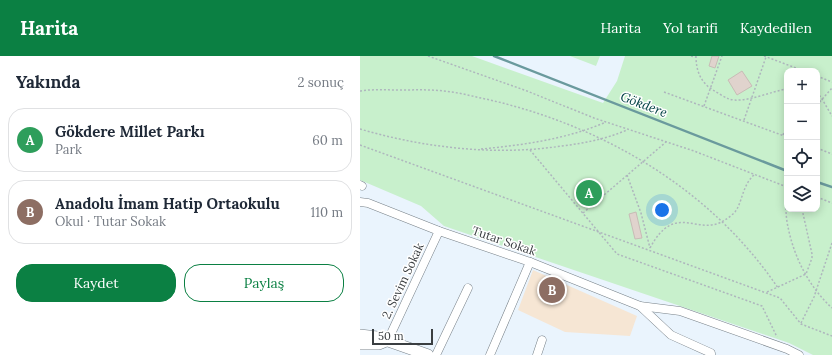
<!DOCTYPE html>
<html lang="tr">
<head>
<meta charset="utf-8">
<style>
	body { margin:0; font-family:Lora,serif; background:#f2f2f3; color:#1f2937 }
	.controls { position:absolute; right:12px; top:12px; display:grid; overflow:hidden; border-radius:8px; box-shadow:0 2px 10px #0003 }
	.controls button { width:36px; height:36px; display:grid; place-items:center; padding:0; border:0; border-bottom:1px solid #e0e1e3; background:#fff; color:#1f2937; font:20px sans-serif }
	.scale { position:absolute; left:12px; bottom:10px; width:61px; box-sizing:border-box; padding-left:4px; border:2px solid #3a3e41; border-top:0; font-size:11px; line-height:14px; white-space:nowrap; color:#3a3e41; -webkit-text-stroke:3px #fff; paint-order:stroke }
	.you { position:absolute; left:302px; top:154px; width:14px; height:14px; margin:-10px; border:3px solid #fff; border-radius:50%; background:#1a73e8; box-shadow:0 0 0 6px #1a73e833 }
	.badge { display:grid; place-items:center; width:26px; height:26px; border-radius:50%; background:#0b8043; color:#fff; font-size:13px; font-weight:700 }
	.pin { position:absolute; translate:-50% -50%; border:2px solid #fff; box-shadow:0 1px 4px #0006 }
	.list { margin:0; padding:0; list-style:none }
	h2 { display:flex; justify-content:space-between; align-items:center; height:52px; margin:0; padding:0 16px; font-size:17px }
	h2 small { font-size:13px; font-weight:400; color:#747a83 }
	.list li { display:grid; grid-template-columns:26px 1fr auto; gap:12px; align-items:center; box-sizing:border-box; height:64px; margin:0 8px 8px; padding:0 8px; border:1px solid #e0e1e3; border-radius:16px }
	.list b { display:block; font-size:15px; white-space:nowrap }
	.list p { margin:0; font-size:13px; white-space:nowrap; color:#747a83 }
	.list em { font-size:13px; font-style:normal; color:#747a83 }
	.actions { display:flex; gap:8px; padding:12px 16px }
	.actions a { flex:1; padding:9px 0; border:1px solid #0b8043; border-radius:16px; text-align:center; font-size:14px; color:#0b8043 }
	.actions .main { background:#0b8043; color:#fff }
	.icon { flex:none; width:22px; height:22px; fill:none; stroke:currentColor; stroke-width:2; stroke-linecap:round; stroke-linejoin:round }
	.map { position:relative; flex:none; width:472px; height:299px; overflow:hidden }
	header { display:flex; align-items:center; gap:24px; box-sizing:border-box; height:56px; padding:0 20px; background:#0b8043; color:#fff }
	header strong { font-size:19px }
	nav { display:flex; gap:22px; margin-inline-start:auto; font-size:14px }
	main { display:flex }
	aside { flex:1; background:#fff }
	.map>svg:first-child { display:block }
	.education { fill:#f6e6d4 }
	.green { fill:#c8f0cc; fill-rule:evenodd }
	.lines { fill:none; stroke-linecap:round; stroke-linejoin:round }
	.stream { stroke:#6a9a9d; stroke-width:2.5 }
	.building { fill:#e0d3cd; stroke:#c8bcb6 }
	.street-casing { stroke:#778088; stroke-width:9 }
	.secondary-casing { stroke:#778088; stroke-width:12 }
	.path { stroke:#aeb6bd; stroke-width:1.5; stroke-dasharray:2 2; stroke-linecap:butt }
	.street { stroke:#fff; stroke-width:8 }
	.secondary { stroke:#fff; stroke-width:11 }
	.labels { text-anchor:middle; stroke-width:3; stroke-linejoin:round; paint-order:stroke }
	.street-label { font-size:12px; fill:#3a3e41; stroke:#fff }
	.water-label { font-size:13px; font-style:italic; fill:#004144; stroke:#fff }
</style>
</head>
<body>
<header>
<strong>Harita</strong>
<nav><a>Harita</a><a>Yol tarifi</a><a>Kaydedilen</a></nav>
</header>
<main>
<aside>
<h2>Yakında<small>2 sonuç</small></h2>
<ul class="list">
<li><span class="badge" style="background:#2e9e5b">A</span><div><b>Gökdere Millet Parkı</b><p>Park</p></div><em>60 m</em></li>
<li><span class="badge" style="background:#8d6e63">B</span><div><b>Anadolu İmam Hatip Ortaokulu</b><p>Okul · Tutar Sokak</p></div><em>110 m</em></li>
</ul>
<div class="actions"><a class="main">Kaydet</a><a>Paylaş</a></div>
</aside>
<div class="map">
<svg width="472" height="299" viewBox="0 0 472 299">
	<rect width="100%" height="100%" fill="#eaf4fd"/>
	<path class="education" d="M173,214L277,260L270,280L205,276L158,254Z"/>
	<g class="green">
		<path d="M0,0H112L243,47L257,25L265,0H472V299H453L429,287L84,170L61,150L0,124ZM427,15H457V153H427Z"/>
		<path d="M210,0H240L236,10Z"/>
	</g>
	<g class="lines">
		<g class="stream">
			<path d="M134,0L427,115"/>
			<path d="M457,126L472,131"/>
		</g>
	</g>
	<g class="building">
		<path d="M352,0H359L355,12L349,10Z"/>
		<path d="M382,15L392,30L377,39L368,24Z"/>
		<path d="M276,156L282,182L275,183L269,158Z"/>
	</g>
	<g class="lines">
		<g class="street-casing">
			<g id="street">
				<path d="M0,129L2,130"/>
				<path d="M0,146L8,147L79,175L170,206L280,250L320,255L427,293L439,299"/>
				<path d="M280,250L311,279L351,297V299"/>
				<path d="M28,284L79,175"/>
				<path d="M76,299L108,232"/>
				<path d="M130,299L170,206"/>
				<path d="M177,299L182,284"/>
			</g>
		</g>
		<g class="secondary-casing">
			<g id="secondary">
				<path d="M0,279L17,281L68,299"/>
				<path d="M0,288H19L24,286"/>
			</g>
		</g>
		<g class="path">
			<path d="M68,0L167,35L234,62L334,95L427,131"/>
			<path d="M331,0L336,1"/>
			<path d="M336,0C336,14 340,26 353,34C358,37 364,41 369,43C383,48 412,35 427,33"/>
			<path d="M404,0L444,15"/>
			<path d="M457,20L472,26"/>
			<path d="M0,35C13,33 26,34 39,34C57,34 74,33 91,36C101,37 111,40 121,42C238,67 350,131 418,232"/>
			<path d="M304,36L427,81"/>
			<path d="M457,36L462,43L472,60"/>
			<path d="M457,49L472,32"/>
			<path d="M344,50L362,0"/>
			<path d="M384,64L406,1"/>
			<path d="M0,73C65,92 135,100 202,90C225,87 246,83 267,74"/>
			<path d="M423,79L427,69"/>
			<path d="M0,89L420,242L441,268L472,280"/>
			<path d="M457,92L472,98"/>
			<path d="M121,93C164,89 207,83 246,66"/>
			<path d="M170,94L257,198L402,250L417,281"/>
			<path d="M267,119L281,157L290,192"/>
			<path d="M427,124L426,130C426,143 425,158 428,171C434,201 449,231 472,252"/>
			<path d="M457,141L472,147"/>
			<path d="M223,157L306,86"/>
			<path d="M290,192C316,144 337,182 365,164C368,162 372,159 375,156C383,145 382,129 395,118"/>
			<path d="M407,236L446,218L452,202V198L442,153"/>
			<path d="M441,267L454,241L472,187"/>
		</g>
		<use href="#street" class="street"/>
		<use href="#secondary" class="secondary"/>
	</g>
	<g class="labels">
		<g class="street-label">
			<text transform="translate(144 185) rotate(19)" y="4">Tutar Sokak</text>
			<text transform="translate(43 225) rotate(-65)" y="4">2. Sevim Sokak</text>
		</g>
		<g class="water-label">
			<text transform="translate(284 48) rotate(21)" y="5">Gökdere</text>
		</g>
	</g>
</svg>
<div class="controls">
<button>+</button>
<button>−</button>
<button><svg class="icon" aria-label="locate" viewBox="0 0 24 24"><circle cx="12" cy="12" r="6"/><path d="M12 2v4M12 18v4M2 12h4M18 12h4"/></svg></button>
<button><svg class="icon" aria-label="layers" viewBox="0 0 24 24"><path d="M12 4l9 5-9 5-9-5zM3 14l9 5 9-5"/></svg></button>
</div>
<div class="scale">50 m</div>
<div class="you"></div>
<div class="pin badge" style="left:229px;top:137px;background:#2e9e5b">A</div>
<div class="pin badge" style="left:192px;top:234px;background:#8d6e63">B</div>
</div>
</main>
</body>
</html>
